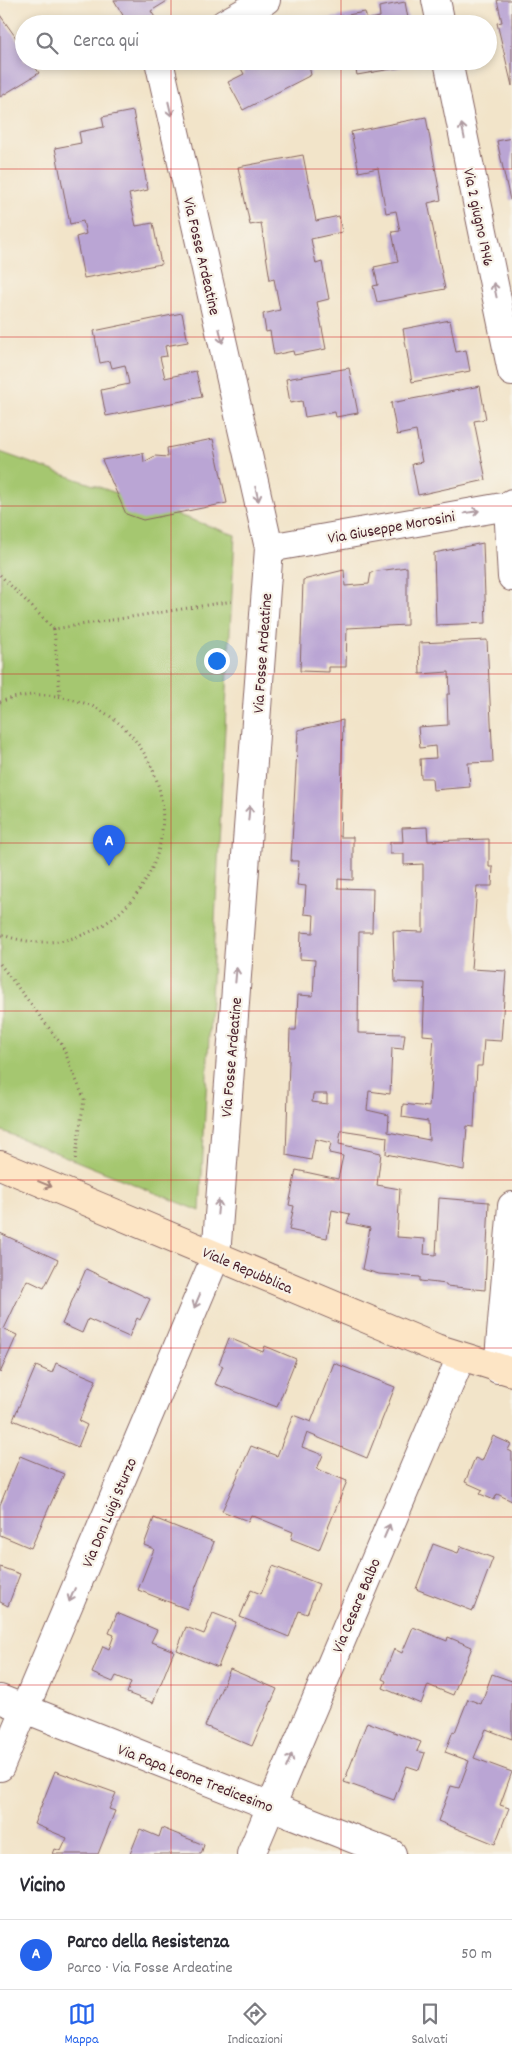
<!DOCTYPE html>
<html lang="it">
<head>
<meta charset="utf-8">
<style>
	body { margin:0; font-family:Dekko,sans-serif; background:#f7f7f7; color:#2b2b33 }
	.you { position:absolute; left:216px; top:660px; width:18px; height:18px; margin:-12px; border:4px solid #fff; border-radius:50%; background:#1a73e8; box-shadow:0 0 0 8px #1a73e833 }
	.badge { display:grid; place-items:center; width:32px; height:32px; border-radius:50%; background:#2563eb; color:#fff; font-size:16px; font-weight:700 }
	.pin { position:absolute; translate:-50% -41px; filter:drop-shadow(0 1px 2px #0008) }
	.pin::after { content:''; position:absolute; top:26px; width:18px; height:15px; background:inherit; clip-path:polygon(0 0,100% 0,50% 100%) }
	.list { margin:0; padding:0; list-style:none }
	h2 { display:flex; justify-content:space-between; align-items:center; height:65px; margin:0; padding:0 20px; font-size:21px }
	h2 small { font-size:16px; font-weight:400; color:#7c7c81 }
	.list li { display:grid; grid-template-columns:32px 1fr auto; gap:15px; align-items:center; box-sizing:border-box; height:70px; padding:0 20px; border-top:1px solid #e1e1e2 }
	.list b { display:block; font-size:19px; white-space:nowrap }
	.list p { margin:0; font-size:16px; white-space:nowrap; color:#7c7c81 }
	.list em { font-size:16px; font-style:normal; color:#7c7c81 }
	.icon { flex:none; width:28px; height:28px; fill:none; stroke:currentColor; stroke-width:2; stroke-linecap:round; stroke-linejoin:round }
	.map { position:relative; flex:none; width:512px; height:1854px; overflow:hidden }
	.search { position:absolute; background:#fff; box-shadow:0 2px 8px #0003; left:15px; right:15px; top:15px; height:55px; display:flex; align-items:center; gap:12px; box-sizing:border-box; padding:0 18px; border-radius:28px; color:#7c7c81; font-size:19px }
	.sheet { height:135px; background:#fff }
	nav { display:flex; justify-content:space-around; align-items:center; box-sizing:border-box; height:70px; border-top:1px solid #e1e1e2; background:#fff; font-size:14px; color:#7c7c81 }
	nav a { display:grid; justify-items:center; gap:2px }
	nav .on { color:#2563eb }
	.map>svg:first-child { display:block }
	.green { fill:#a5c770; stroke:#78734e }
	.building { fill:#baa5d4; fill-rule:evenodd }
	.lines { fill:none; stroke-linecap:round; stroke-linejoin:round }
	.street-casing { stroke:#856462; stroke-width:30 }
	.secondary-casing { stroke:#856462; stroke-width:30 }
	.path { stroke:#856462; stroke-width:3; stroke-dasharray:1 4; stroke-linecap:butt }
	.street { stroke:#fff; stroke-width:28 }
	.secondary { stroke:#fde5c5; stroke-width:28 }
	.oneway { stroke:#ae9aa0 }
	.oneway2 { stroke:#a48278 }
	.grid { fill:none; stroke:#d62828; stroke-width:1; stroke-opacity:0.55 }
	.labels { text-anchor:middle; stroke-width:4.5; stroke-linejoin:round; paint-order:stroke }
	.street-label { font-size:16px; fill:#4a1f2b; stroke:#f7f3e8 }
</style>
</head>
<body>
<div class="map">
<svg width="512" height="1854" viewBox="0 0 512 1854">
	<rect width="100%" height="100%" fill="#f7f3e8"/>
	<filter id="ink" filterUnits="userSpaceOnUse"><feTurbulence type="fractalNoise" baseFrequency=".02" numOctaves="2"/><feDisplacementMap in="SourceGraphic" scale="10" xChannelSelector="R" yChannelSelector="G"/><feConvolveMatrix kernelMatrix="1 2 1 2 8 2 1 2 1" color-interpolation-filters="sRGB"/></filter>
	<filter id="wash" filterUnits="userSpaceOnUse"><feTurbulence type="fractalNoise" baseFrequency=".0096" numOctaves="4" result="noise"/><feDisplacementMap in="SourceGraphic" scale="20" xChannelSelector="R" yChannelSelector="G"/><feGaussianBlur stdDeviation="1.12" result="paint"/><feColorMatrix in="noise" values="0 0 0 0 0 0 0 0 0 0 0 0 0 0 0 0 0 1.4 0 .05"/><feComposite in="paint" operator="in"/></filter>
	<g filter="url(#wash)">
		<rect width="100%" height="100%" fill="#f2e4c9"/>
		<path class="green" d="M0,452L235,535L200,1211L0,1130Z"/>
		<g id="blocks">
			<g class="building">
				<path d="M114,0H169L151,11L159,24H128Z"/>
				<path d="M497,0H512V86L497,23L502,22Z"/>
				<path d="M405,2L409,24H320L319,20L365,12L367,20L380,17L379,7Z"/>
				<path d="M0,15L24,49V61H32L39,73L0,97Z"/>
				<path d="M237,61H308L311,75L243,110L228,82L244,74Z"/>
				<path d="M354,61H401L403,67L357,75Z"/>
				<path d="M133,111L148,190L129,194L136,226L153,223L161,264L84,278L76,237L86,234L83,221L70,224L55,148L81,143L79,132L104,127L102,117Z"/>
				<path d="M426,117L441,200L428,203L445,289L377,302L373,286L378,285L374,267L398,262L392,232L400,231L396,211L386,213L378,168L359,172L351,132Z"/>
				<path d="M512,138V200H510L497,141Z"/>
				<path d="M303,155L316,221L339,216L342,232L311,239L316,264L322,262L329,299L317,302L326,349L294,355L293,351L274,355L270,331L266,332L263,314L280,310L274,279L270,280L261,223L250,225L238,167Z"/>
				<path d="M182,313L188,342L165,346L167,356L160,357L165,378L196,371L202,397L106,416L101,390L129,384L125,365L112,368L110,361L100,363L94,331Z"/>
				<path d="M450,320L456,352L466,350L470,371L412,382L403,329Z"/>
				<path d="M349,368L358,413L336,417L335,412L305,417L302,401L290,403L286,379Z"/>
				<path d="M480,386L486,419L474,421L486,480L418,495L412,464L422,462L416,431L397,435L391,403Z"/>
				<path d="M213,439L227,503L143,520L126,514L102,460L143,453L144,462L155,456L168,457L167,448Z"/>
				<path d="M483,543L486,623L436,625L434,553Z"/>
				<path d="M407,567V625L347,628L346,667H329V672L300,671L303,580L344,570L345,586L369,584L371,572Z"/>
				<path d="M487,640L493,762L468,763L470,787L433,790L432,778H421L420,759L436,758L435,746L420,748L418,727L448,725L447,694H450L449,672L420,674L419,643Z"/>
				<path d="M343,720L340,837H353V880L338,879V888L373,889L372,932H359L358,1033L405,1034L403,1049L392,1048L390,1094L369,1091L367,1110L389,1115L388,1132L429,1140L428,1121L402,1117L403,1104L429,1107L434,1036L423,1035L425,983L395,982L393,931L423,932V864L404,865V854H390V842H403L402,828L427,827L428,841L489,839V867H493L492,886H477L471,969L506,971L501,1041L484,1040L482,1066H477L474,1127L467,1126L464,1170L386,1154L387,1137L341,1130L339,1144L381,1153L377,1185L400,1189L397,1237L425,1239L424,1254L436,1255L439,1198L489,1202L485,1290L446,1286V1284L420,1281V1277L379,1274L362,1269L370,1228L347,1223L350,1214L332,1210L327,1238L289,1230L294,1206L289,1205L296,1170L338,1179L343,1156L329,1153L331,1143L315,1139L311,1160L286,1155L290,1030H296L298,995L313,996L315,960L300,959L301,932L313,933L314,915L304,914L306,886L297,885L299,861H291L298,730ZM313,1094H327V1104L312,1102Z"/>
				<path d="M0,1233L58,1260L44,1288L27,1280L4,1329L17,1335L0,1373Z"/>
				<path d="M86,1269L150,1299L140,1320L137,1318L129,1337L88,1319L82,1333L62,1324Z"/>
				<path d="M229,1338L263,1352L265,1346L296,1359L277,1407L215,1384L223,1366L219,1364Z"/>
				<path d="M56,1363L96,1380L79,1421L87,1425L78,1447L13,1420L36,1366L52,1373Z"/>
				<path d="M334,1363L395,1387L367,1458L307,1433L302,1447L323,1455L317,1469L347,1481L319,1550L291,1539L293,1532L251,1515L248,1521L222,1511L251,1446L277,1456L293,1415L311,1422Z"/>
				<path d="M493,1436L511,1444L508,1450L512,1452V1501L497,1494L494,1500L480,1494L483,1490L465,1482L475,1458L482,1461Z"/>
				<path d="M20,1456L64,1474L31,1548L0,1535V1505Z"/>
				<path d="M154,1518L214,1542L187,1609L138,1590L154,1549L144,1545Z"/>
				<path d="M433,1544L458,1553L461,1546L493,1558L473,1611L416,1589Z"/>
				<path d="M273,1566L319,1584L307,1614L299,1611L289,1637L240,1617L251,1590L261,1594Z"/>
				<path d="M0,1567L20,1574L8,1606L0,1602Z"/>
				<path d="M117,1613L157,1630L151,1642L174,1651L153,1703L127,1693L131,1682L116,1676L113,1682L92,1673L103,1646L109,1649L114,1635L109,1633Z"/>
				<path d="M213,1613L236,1622L218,1667L177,1650L186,1627L204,1634Z"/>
				<path d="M413,1627L447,1641L448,1637L472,1647L453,1695L428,1685L421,1704L383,1688L386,1681L382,1679L394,1649L402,1653Z"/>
				<path d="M230,1669L277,1689L252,1746L205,1726Z"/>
				<path d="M492,1674L512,1681V1739L486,1729L474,1758L512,1772L500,1805L509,1808L495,1844L438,1821L451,1786L459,1788L469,1761L445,1752L453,1731L455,1732L468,1699L481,1704Z"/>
				<path d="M367,1722L421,1742L417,1751L425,1753L419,1770L407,1766L394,1800L344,1782Z"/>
				<path d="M55,1771L116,1793L109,1809L115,1811L98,1854H53L55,1849L61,1851L67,1838L34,1824Z"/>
				<path d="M162,1828L204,1845L201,1854H130L140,1829L159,1837Z"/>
			</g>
		</g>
	</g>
	<g filter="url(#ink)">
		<use href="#blocks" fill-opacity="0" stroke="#856462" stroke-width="1"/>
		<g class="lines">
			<g class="street-casing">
				<g id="street">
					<path d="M436,0L441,24"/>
					<path d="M224,24L266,0"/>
					<path d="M448,61L512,372"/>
					<path d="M508,506L512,577"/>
					<path d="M269,548L508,506L512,503"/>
					<path d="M498,1369L512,1206"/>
					<path d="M0,1699L392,1854"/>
					<path d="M0,1767L216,1256L269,548L159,61"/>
					<path d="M251,1854L461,1357"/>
				</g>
			</g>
			<g class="secondary-casing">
				<path id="secondary" d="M0,1165L436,1348L512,1372"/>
			</g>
			<g class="path">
				<path d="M0,575L54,629L233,601"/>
				<path d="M54,629L60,695"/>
				<path d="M0,702C27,692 55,693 81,702C106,710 126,726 140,747C208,845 112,976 0,934"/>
				<path d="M0,964L62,1045L84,1099L75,1162"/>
			</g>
			<use href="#street" class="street"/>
			<use href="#secondary" class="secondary"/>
		</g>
		<defs><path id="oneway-shaft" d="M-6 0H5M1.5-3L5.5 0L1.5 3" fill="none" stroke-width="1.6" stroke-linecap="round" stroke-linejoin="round" transform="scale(1.25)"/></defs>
		<g class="oneway">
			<use href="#oneway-shaft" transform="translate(170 109) rotate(77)"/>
			<use href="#oneway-shaft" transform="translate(463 131) rotate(-102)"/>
			<use href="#oneway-shaft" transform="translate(495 290) rotate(-102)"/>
			<use href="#oneway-shaft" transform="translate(221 336) rotate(77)"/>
			<use href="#oneway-shaft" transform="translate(257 494) rotate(77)"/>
			<use href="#oneway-shaft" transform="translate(472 512) rotate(-10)"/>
			<use href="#oneway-shaft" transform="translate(249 813) rotate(-85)"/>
			<use href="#oneway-shaft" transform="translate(236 975) rotate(-85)"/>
			<use href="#oneway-shaft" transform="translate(218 1207) rotate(-85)"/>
			<use href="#oneway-shaft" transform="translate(197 1301) rotate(113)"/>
			<use href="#oneway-shaft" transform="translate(387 1531) rotate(-67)"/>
			<use href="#oneway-shaft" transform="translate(72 1595) rotate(113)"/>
			<use href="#oneway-shaft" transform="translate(289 1761) rotate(-67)"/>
		</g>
		<use class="oneway2" href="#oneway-shaft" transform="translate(45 1184) rotate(22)"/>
	</g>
	<path class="grid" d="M171,0V24M341,0V24M171,61V1854M341,61V1854M0,169H512M0,337H512M0,506H512M0,674H512M0,843H512M0,1011H512M0,1180H512M0,1348H512M0,1517H512M0,1685H512"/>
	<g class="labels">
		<g class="street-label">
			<text transform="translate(480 217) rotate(78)" y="6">Via 2 giugno 1946</text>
			<text transform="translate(203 256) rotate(77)" y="6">Via Fosse Ardeatine</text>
			<text transform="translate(391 526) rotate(-10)" y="6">Via Giuseppe Morosini</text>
			<text transform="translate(261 653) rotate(-86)" y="6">Via Fosse Ardeatine</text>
			<text transform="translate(230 1057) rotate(-85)" y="6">Via Fosse Ardeatine</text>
			<text transform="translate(248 1269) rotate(23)" y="6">Viale Repubblica</text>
			<text transform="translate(108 1512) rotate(-67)" y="6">Via Don Luigi Sturzo</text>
			<text transform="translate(355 1605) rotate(-67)" y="6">Via Cesare Balbo</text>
			<text transform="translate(196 1777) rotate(21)" y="6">Via Papa Leone Tredicesimo</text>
		</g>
	</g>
</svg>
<div class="you"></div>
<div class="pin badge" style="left:109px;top:866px">A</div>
<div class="search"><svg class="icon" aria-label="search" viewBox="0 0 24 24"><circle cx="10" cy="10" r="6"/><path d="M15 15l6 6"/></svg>Cerca qui</div>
</div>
<section class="sheet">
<h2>Vicino<small></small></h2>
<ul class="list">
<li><span class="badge">A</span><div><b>Parco della Resistenza</b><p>Parco · Via Fosse Ardeatine</p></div><em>50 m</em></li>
</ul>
</section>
<nav>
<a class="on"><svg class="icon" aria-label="map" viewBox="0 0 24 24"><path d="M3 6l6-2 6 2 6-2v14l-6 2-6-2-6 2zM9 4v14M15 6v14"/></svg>Mappa</a>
<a><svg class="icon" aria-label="directions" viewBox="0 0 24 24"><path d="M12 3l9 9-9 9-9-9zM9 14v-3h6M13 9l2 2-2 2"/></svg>Indicazioni</a>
<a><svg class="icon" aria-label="saved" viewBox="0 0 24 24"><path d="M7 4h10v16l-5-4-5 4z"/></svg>Salvati</a>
</nav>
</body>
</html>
